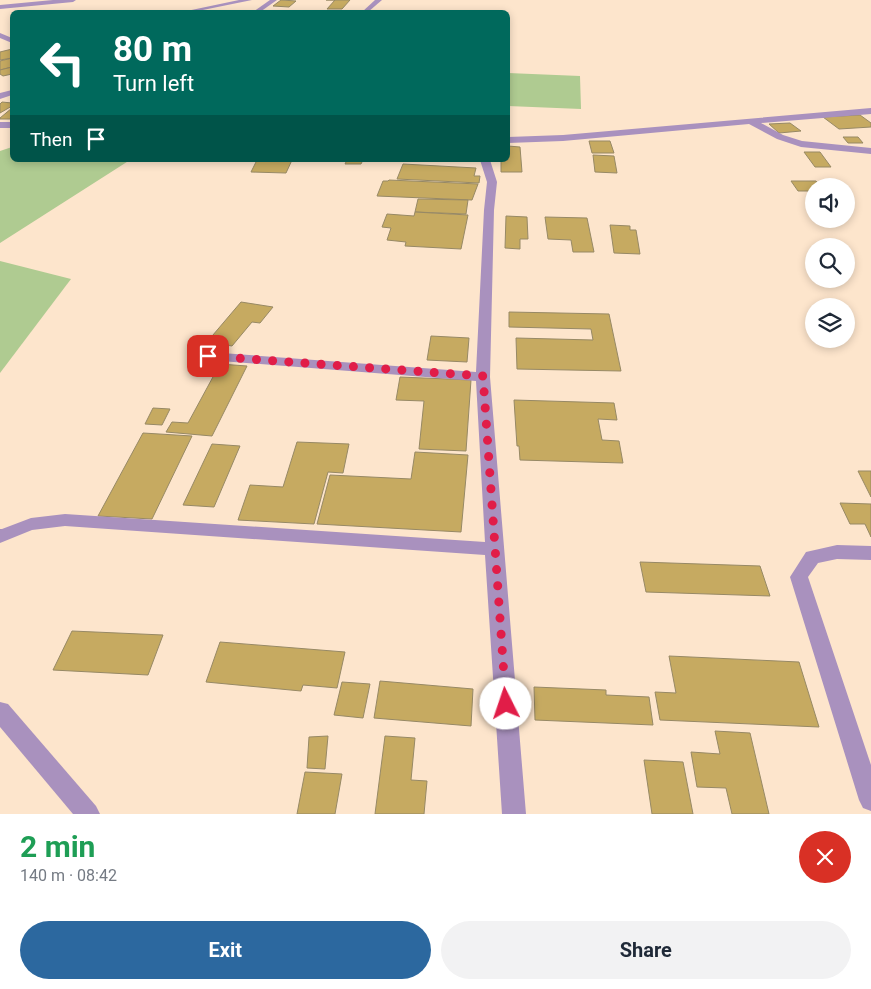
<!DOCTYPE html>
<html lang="en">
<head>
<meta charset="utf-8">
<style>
	:root { --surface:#fff; --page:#f2f2f3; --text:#1f2937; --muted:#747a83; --accent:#2c689f }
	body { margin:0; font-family:Roboto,sans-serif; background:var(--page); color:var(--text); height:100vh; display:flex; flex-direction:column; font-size:19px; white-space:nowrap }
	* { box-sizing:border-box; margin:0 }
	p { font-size:16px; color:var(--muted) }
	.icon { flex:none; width:28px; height:28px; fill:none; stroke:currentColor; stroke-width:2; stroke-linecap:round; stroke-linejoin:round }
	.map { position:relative; height:814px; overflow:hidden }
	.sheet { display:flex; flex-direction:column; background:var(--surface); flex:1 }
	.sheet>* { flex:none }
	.banner { position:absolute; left:10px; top:10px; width:500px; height:152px; border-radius:8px; box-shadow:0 2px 8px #0003; background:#00695c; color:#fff; overflow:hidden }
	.buttons { position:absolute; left:805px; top:178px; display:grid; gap:10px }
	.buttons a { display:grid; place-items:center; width:50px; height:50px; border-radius:50%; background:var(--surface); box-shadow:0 2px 8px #0003; font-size:25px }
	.pin { position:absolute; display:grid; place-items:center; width:42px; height:42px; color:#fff; margin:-21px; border-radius:10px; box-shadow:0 2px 8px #0006 }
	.me { position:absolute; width:55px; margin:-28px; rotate:356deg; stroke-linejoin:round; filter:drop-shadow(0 0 4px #0008) }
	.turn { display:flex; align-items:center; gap:18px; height:105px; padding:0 20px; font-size:22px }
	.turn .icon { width:65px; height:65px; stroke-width:2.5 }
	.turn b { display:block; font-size:35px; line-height:42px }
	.then { display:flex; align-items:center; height:48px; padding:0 20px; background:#0003; gap:10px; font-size:19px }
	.round { display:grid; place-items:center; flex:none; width:52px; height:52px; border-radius:26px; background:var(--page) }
	.summary { display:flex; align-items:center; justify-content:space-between; height:85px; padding:0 20px }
	h1 { font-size:30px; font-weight:700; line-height:38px; color:#1e9e55 }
	.primary-button { display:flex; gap:10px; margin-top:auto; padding:10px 20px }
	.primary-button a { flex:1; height:58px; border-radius:30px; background:var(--accent); color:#fff; font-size:20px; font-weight:700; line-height:58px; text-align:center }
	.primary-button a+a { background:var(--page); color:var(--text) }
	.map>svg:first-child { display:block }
	.green { fill:#afcb91 }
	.building { fill:#c6aa61; stroke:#978965 }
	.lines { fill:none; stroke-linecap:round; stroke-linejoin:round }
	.minor { fill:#a991be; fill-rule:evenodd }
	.route { stroke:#e11d48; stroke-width:9; stroke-dasharray:0 16.2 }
</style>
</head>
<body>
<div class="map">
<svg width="871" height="814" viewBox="0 0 871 814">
	<rect width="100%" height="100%" fill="#fde5cc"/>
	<g class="green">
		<path d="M 508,73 L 580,76 L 581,109 L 508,106 Z"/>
		<path d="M 12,147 L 12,160 L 130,160 L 0,243 L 0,151 Z"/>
		<path d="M 0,261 L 71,279 L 0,373 Z"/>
	</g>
	<g class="building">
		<path d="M 281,0 L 282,0 L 296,1 L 289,7 L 273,6 Z"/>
		<path d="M 326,0 L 350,0 L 342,9 L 327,9 L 335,0 Z"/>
		<path d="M 12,49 L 12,58 L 0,60 L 0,52 Z"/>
		<path d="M 12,58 L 12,67 L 0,70 L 0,61 Z"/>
		<path d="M 12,67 L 12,74 L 3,76 L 0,74 L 0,70 Z"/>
		<path d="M 2,102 L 12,103 L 12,106 L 0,113 L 0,104 Z"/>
		<path d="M 12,108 L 12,119 L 0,119 L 0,118 Z"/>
		<path d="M 860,115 L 871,123 L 871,127 L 839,129 L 823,117 Z"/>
		<path d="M 790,123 L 801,131 L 779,133 L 769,124 Z"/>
		<path d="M 843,137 L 858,137 L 863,143 L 848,143 Z"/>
		<path d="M 589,141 L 610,141 L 614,153 L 592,153 Z"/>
		<path d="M 508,146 L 520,147 L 522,172 L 501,172 L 501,160 L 508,160 Z"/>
		<path d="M 804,152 L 820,152 L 831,167 L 815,167 Z"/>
		<path d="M 593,155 L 614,156 L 617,173 L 595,172 Z"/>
		<path d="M 257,160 L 292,160 L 286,173 L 251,172 Z"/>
		<path d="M 347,160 L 363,160 L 361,164 L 345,164 Z"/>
		<path d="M 403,164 L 476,168 L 474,176 L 480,176 L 479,183 L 397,179 Z"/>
		<path d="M 389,180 L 478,184 L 472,200 L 377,196 L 383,181 L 388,181 Z"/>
		<path d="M 791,181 L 816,181 L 820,186 L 814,186 L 814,191 L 798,191 Z"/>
		<path d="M 418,199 L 468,200 L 466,214 L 415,212 Z"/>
		<path d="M 415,212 L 468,215 L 461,249 L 405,246 L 406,242 L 387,240 L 391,228 L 382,227 L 387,214 L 414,216 Z"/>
		<path d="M 506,216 L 527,217 L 528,239 L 520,239 L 520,249 L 505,248 Z"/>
		<path d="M 545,217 L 587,218 L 594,252 L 573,252 L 571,240 L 548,239 Z"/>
		<path d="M 610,225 L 630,226 L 630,230 L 636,230 L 640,254 L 614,253 Z"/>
		<path d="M 241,302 L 273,307 L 260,323 L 252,322 L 232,346 L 207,342 Z"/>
		<path d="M 509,312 L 609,314 L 621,371 L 517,369 L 516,338 L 593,340 L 591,329 L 509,327 Z"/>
		<path d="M 431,336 L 469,338 L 467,362 L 427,360 Z"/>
		<path d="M 220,364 L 247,366 L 212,436 L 166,432 L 172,422 L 188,423 Z"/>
		<path d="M 400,377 L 471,380 L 466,451 L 419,449 L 424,401 L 396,400 Z"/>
		<path d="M 514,400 L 614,403 L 617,420 L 598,419 L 602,440 L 619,441 L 623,463 L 520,460 L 519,446 L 517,446 Z"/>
		<path d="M 153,408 L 170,409 L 162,425 L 145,424 Z"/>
		<path d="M 143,433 L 192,436 L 152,519 L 98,516 Z"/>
		<path d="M 297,442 L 349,444 L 343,473 L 328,472 L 314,524 L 238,520 L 250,485 L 283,487 Z"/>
		<path d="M 212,444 L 240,446 L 214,507 L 183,505 Z"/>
		<path d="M 415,452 L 468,455 L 461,532 L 317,524 L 330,475 L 411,479 Z"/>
		<path d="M 858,471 L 871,471 L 871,497 Z"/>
		<path d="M 840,503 L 871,504 L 871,537 L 865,524 L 850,524 Z"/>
		<path d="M 640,562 L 760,566 L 770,596 L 646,592 Z"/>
		<path d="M 72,631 L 163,635 L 148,675 L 53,670 Z"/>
		<path d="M 220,642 L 345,652 L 337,688 L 303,685 L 301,691 L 206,682 Z"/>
		<path d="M 669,656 L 799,662 L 819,727 L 660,720 L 655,692 L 676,693 Z"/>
		<path d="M 380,681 L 473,689 L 471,726 L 374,718 Z"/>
		<path d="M 342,682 L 370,684 L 363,718 L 334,715 Z"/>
		<path d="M 534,687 L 606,690 L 606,695 L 649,697 L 653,725 L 535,720 Z"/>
		<path d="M 715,731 L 750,733 L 769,814 L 732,814 L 726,788 L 697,787 L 691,752 L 720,754 Z"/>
		<path d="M 328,736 L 325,769 L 307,768 L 309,737 Z"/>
		<path d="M 385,736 L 415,738 L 411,780 L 427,781 L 424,814 L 375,814 Z"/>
		<path d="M 644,760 L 683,762 L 693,814 L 652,814 Z"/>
		<path d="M 305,772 L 342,774 L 335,814 L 297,814 Z"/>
	</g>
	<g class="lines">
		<g class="minor">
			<path d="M 53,0 L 76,0 L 73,2 L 0,9 L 0,5 Z"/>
			<path d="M 239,0 L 252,0 L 193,12 L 182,12 Z"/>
			<path d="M 270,0 L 277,0 L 260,12 L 253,12 Z"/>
			<path d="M 375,0 L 382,0 L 368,12 L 362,12 Z"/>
			<path d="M 0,33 L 12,38 L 12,43 L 0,38 Z"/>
			<path d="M 12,90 L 12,95 L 0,99 L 0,93 Z"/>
			<path d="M 871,108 L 871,114 L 761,123 L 783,135 L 802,141 L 871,148 L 871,154 L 801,147 L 777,139 L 749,124 L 563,141 L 508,143 L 508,137 L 563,135 Z"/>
			<rect x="0" y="122" width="12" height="6"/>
			<path d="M 480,160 L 490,160 L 497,182 L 494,210 L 490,377 L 526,814 L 502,814 L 485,555 L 65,526 L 32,530 L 0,543 L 0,529 L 2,529 L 31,518 L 65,514 L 485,542 L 476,381 L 208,360 L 201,356 L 208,352 L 476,372 L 484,210 L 487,182 Z"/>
			<path d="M 837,545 L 871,546 L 871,560 L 837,559 L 818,563 L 808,577 L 871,765 L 871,811 L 863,808 L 859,800 L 790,577 L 806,552 Z"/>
			<path d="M 0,702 L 8,704 L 96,806 L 100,814 L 73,814 L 0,727 Z"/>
		</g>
	</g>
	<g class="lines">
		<path class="route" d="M 208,356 L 483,376 L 506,704"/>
	</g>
</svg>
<div class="buttons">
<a><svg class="icon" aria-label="sound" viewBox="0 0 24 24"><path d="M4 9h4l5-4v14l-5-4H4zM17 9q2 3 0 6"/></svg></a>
<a><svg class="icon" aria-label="search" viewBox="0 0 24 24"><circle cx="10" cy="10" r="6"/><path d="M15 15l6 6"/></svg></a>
<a><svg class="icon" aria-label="layers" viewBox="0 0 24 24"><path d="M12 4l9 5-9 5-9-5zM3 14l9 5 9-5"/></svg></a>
</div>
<div class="pin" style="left:208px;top:356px;background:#d93025"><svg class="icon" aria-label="arrive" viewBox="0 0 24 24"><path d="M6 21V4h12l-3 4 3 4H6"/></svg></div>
<svg class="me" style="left:506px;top:704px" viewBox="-20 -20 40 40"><circle r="19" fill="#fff"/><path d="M0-13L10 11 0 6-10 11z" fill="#e11d48"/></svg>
<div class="banner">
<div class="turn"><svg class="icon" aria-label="left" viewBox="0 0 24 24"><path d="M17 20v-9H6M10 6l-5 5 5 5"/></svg><div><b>80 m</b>Turn left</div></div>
<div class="then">Then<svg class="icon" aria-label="arrive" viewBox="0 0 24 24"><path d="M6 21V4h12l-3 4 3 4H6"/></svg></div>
</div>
</div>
<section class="sheet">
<div class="summary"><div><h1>2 min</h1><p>140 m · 08:42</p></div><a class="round" style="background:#d93025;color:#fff"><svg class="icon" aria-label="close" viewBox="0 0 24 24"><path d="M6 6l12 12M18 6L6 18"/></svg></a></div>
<div class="primary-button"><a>Exit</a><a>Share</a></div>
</section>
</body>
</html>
